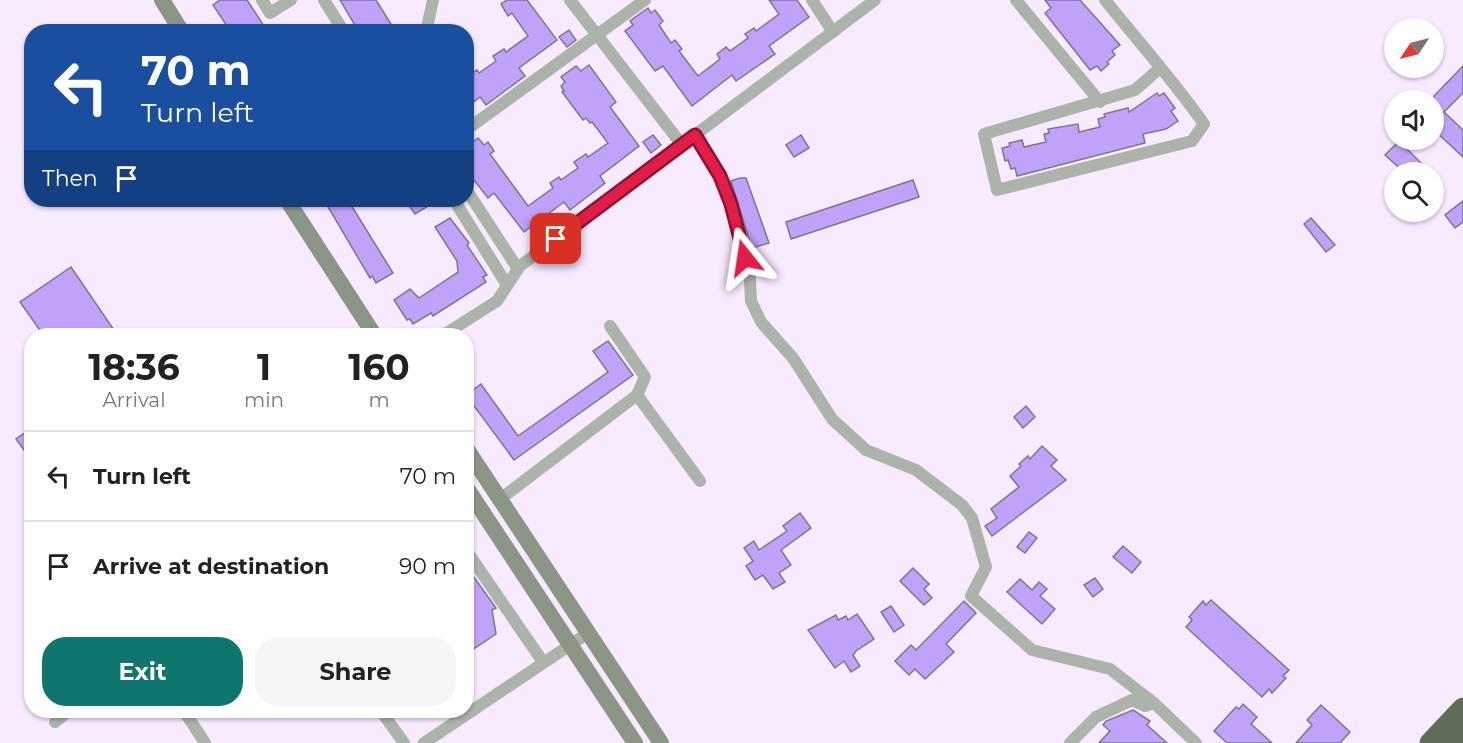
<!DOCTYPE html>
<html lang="en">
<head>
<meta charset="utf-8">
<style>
	:root { --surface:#fff; --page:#f6f6f6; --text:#222; --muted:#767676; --line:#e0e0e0; --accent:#0f766e }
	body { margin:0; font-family:Montserrat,sans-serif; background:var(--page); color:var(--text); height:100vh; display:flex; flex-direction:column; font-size:22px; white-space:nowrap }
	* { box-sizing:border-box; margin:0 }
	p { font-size:20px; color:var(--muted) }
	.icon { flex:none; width:33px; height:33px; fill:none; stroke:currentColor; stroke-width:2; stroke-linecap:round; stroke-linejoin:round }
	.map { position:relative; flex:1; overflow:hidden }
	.details { position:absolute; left:24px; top:328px; width:450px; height:390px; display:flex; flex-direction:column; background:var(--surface); border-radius:24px; box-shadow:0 2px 4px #0004 }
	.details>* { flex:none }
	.banner { position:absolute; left:24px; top:24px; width:450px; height:183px; border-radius:24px; box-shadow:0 2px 4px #0004; background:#1a4fa0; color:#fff; overflow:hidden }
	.needle { width:39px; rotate:235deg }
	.fabs { position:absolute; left:1384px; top:18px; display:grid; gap:12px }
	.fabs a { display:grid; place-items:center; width:60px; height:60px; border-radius:50%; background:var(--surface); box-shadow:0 2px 4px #0004; font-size:30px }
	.pin { position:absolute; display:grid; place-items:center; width:51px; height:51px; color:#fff; margin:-26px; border-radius:12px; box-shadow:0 3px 9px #0006 }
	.me { position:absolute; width:66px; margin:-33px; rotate:345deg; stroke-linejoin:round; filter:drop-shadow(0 0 4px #0008) }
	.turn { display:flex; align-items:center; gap:21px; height:126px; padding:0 18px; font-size:27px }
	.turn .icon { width:78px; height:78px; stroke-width:2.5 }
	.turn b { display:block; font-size:42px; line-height:51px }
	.then { display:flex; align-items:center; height:57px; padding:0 18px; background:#0003; gap:12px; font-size:22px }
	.eta { display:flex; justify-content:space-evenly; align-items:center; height:102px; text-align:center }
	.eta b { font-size:36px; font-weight:700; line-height:42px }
	.cta { display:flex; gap:12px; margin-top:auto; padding:12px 18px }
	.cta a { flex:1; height:69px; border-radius:24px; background:var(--accent); color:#fff; font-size:24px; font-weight:700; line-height:69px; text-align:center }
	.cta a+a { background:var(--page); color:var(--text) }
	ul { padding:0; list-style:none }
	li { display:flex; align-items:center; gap:18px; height:90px; padding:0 18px; border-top:2px solid var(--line) }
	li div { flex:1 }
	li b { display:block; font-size:22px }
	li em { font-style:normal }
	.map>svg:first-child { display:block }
	.building { fill:#c0a2f8; stroke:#7e768f; stroke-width:1.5 }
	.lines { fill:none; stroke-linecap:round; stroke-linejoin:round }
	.street { stroke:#acb3a9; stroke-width:12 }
	.secondary { stroke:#8c9686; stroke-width:16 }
	.highway { stroke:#606e58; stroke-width:21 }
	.route-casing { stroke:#92132f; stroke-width:15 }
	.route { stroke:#e11d48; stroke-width:10 }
</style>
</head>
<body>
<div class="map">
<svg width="1463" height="743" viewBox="0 0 1463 743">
	<rect width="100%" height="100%" fill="#f8eaff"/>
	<g class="building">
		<path d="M 220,0 L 247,0 L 268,32 L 231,32 L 213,5 Z"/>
		<path d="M 340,0 L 376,0 L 396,32 L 359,32 Z"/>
		<path d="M 507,0 L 527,0 L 557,40 L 519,68 L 525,76 L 486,105 L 480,97 L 466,108 L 466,77 L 477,70 L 479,73 L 496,61 L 493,56 L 504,49 L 506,52 L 528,36 L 512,13 L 508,16 L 501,4 Z"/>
		<path d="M 769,0 L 797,0 L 809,17 L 769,46 L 775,54 L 736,81 L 732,75 L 692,106 L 663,66 L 655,71 L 625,31 L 633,25 L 630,21 L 648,8 L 651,13 L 655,10 L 663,21 L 659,25 L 671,43 L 675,40 L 682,49 L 679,51 L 698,76 L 720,59 L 717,54 L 726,47 L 730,51 L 748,38 L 745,34 L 754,28 L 756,31 L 779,14 Z"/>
		<path d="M 1045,0 L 1080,0 L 1120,45 L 1112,51 L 1115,55 L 1107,62 L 1109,64 L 1101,71 L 1097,66 L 1090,70 L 1045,13 L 1051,8 Z"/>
		<path d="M 569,30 L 576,40 L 567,47 L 559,37 Z"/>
		<path d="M 589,65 L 616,102 L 610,107 L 639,146 L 600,176 L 605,183 L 570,210 L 564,202 L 524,232 L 494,193 L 488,198 L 466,170 L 466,147 L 478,138 L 484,145 L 488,142 L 494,151 L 490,154 L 528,206 L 553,188 L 550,183 L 559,177 L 561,180 L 578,168 L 574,162 L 586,154 L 588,157 L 608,143 L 592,122 L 590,123 L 586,118 L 583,120 L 562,92 L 564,91 L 561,86 L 565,82 L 561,77 L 576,66 L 581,71 Z"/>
		<path d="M 1463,66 L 1463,93 L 1444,112 L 1463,130 L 1463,157 L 1434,130 L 1434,96 Z"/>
		<path d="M 1157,93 L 1159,96 L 1164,93 L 1175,108 L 1171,111 L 1178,121 L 1166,129 L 1143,134 L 1145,143 L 1017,176 L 1015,168 L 1011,169 L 1008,160 L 1005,161 L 1002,148 L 1010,146 L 1009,143 L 1022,140 L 1024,147 L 1046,142 L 1044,134 L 1049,133 L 1048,129 L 1078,124 L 1079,132 L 1100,127 L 1098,119 L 1105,117 L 1104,114 L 1128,108 L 1129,112 Z"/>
		<path d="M 653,135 L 661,145 L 651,153 L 643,142 Z"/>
		<path d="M 801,135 L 809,148 L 794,157 L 786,145 Z"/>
		<path d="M 1399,141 L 1419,161 L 1431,172 L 1404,172 L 1385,155 Z"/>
		<path d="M 740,178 L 746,178 L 769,243 L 752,248 L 731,181 Z"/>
		<path d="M 913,180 L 919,197 L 791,239 L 786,222 Z"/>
		<path d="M 324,200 L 348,200 L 393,273 L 376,283 L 372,276 L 370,278 Z"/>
		<path d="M 405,200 L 438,200 L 415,214 Z"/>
		<path d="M 1463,201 L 1463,222 L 1455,228 L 1445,215 Z"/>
		<path d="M 450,218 L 469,243 L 467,245 L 487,275 L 483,277 L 486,282 L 433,316 L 431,313 L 413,324 L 410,319 L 407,320 L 394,300 L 410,289 L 419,298 L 458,272 L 457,261 L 435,227 Z"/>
		<path d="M 1311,218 L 1335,245 L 1326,252 L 1304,224 Z"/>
		<path d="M 71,267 L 118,336 L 44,336 L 20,302 Z"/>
		<path d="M 608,341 L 633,375 L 514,460 L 466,395 L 481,384 L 518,436 L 608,372 L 593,351 Z"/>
		<path d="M 1026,406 L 1035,417 L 1023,428 L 1014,417 Z"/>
		<path d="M 32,428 L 32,461 L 16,439 Z"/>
		<path d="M 1042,446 L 1057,460 L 1051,466 L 1066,480 L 992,536 L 985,526 L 997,518 L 991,509 L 1019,487 L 1010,476 L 1021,466 L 1019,464 L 1028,456 L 1030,459 Z"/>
		<path d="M 800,513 L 811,528 L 781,550 L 791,565 L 779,573 L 785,582 L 773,589 L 763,575 L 755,580 L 746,566 L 753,561 L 744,548 L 754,541 L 759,550 L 787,531 L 783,526 Z"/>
		<path d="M 1029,532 L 1037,538 L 1025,553 L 1017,547 Z"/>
		<path d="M 1123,546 L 1141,562 L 1132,573 L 1113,557 Z"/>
		<path d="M 466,566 L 496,608 L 492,610 L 496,634 L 466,654 Z"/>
		<path d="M 913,568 L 929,584 L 924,589 L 932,598 L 924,605 L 900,581 Z"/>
		<path d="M 1095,578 L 1103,589 L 1093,597 L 1084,585 Z"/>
		<path d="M 1020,579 L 1032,590 L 1039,582 L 1047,589 L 1040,596 L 1055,609 L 1042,624 L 1007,592 Z"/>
		<path d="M 1211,600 L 1289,670 L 1283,676 L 1286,678 L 1272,693 L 1269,689 L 1262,697 L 1186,627 L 1192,620 L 1189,617 L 1203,601 L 1206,605 Z"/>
		<path d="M 964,601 L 976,613 L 946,644 L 954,652 L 925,679 L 915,669 L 909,675 L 895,661 L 911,645 L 916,650 Z"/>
		<path d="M 891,606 L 904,625 L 894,632 L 881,612 Z"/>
		<path d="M 857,614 L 874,639 L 856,651 L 853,655 L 860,666 L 851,672 L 844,661 L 835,668 L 808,630 L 836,615 L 838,620 L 846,616 L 848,620 Z"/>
		<path d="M 1243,704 L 1257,717 L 1251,724 L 1272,743 L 1227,743 L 1214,731 L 1236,707 L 1239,709 Z"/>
		<path d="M 1321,705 L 1350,732 L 1340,743 L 1296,743 L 1312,725 L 1307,720 Z"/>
		<path d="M 1133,710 L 1150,721 L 1147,725 L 1167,743 L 1099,743 L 1110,731 L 1103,725 L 1106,721 Z"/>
	</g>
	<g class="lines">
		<g class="street">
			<path d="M 262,0 L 270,13 L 291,0"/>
			<path d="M 324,0 L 344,32"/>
			<path d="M 570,0 L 682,145"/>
			<path d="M 812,0 L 833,32"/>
			<path d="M 1016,0 L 1100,102"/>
			<path d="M 1105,0 C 1138,41 1174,81 1204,124 L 1192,141 L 997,190 L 984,134 L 1135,90 L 1160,68"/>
			<path d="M 426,32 L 433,0"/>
			<path d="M 466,130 L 645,0"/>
			<path d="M 695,135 L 720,176 L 731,204 L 750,278 L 751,301 L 761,322 L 793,358 L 832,419 L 866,450 L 916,470 L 962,505 L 972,518 L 986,567 L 971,596 L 1032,650 L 1110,669 L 1154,703 L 1196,743"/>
			<path d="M 466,189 L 518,269"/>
			<path d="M 454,200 L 507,285"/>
			<path d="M 610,326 L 645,377 L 637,395"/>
			<path d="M 442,336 L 497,301 L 520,266 L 875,0"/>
			<path d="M 499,500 L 637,395 L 700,481"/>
			<path d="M 466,550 L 543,662"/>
			<path d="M 184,711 L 205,743"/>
			<path d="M 381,711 L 404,743"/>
			<path d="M 55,722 L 69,711"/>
			<path d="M 424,743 L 588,633"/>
			<path d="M 1070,743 L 1096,717 L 1132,700 L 1145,706 L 1154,703"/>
		</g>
		<g class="secondary">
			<path d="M 162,0 L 182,32"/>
			<path d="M 287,200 L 375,336"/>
			<path d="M 466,448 L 661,743"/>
			<path d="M 466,487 L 635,743"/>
		</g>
		<g class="highway">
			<path d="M 1430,743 L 1463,708"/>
			<path d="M 1452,743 L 1463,732"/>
		</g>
	</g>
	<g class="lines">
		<g class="route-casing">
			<path id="route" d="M 556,239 L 695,135 L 720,176 L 731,204 L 745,258"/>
		</g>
		<use href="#route" class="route"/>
	</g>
</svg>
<div class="fabs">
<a><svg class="needle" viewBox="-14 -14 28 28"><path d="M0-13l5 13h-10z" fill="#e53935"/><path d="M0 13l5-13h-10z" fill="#767676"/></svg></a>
<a><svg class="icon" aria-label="sound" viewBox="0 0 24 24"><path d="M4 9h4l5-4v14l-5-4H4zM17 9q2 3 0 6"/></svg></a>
<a><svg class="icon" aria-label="search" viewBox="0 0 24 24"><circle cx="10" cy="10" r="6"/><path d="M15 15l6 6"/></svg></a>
</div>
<div class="pin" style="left:556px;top:239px;background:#d93025"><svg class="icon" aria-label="arrive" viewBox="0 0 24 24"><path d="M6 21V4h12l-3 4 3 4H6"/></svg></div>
<svg class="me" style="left:745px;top:258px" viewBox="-20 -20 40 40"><path d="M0-17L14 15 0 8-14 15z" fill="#e11d48" stroke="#fff" stroke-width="4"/></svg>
<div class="banner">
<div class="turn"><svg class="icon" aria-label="left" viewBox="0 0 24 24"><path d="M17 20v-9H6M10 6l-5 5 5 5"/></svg><div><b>70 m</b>Turn left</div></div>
<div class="then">Then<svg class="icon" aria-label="arrive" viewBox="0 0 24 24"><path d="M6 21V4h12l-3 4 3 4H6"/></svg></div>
</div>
<section class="details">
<div class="eta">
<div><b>18:36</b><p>Arrival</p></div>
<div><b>1</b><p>min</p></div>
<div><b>160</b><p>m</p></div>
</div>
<ul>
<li><svg class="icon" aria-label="left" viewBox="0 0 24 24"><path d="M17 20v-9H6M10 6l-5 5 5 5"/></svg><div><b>Turn left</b></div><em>70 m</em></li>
<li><svg class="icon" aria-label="arrive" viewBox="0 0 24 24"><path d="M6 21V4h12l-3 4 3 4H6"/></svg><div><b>Arrive at destination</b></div><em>90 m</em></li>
</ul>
<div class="cta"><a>Exit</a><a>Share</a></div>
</section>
</div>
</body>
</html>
